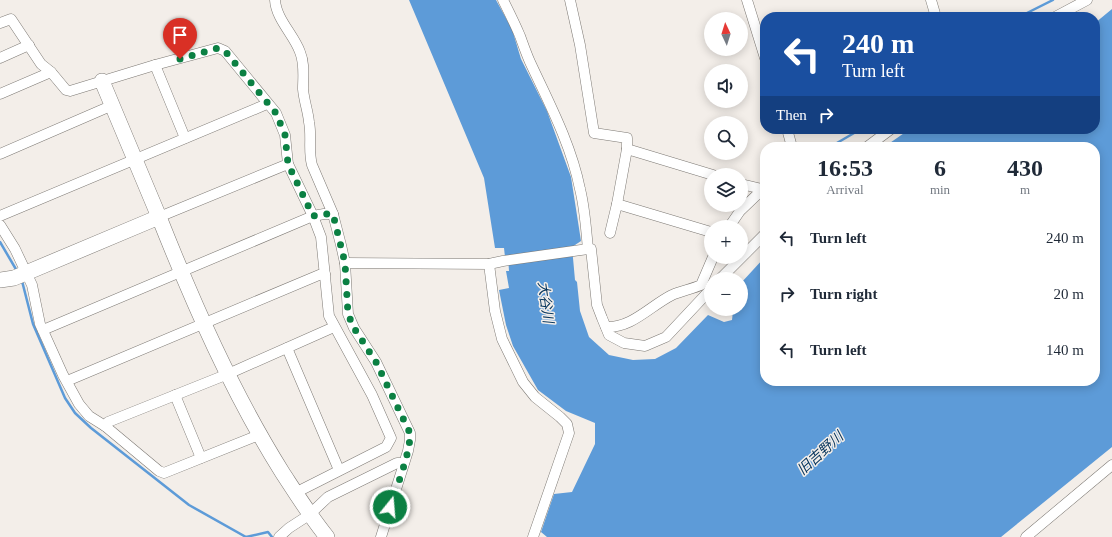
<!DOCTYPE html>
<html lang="en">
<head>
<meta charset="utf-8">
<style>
	:root { --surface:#fff; --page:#f6f6f7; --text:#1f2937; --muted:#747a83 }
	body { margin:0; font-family:"Times New Roman","Noto Sans JP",serif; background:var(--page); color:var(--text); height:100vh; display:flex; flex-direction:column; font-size:15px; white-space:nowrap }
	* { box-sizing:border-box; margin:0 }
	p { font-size:13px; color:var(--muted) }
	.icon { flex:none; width:22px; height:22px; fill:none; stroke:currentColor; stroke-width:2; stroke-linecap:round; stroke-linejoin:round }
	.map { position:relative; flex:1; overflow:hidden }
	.details { position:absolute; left:760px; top:142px; width:340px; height:244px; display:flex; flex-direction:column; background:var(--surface); border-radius:16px; box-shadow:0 2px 10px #0003 }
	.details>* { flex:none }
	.hud { position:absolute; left:760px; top:12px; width:340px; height:122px; border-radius:16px; box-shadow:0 2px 10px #0003; background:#1a4fa0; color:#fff; overflow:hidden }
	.needle { width:26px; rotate:356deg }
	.tools { position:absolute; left:704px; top:12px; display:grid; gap:8px }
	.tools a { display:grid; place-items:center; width:44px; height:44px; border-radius:50%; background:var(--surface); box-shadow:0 2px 10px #0003; font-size:20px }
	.pin { position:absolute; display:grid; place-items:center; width:34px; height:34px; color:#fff; margin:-41px -17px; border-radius:50% 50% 50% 0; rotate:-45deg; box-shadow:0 0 4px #0007 }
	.pin .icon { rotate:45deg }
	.me { position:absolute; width:44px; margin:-22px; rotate:17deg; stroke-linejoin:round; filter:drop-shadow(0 0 3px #0008) }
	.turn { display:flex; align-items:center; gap:14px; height:84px; padding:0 16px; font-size:18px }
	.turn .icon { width:52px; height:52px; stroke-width:2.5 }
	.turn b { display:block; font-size:28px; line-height:34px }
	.then { display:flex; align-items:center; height:38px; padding:0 16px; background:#0003; gap:8px; font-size:15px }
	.eta { display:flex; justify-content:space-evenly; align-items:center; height:68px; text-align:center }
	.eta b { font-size:24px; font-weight:700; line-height:28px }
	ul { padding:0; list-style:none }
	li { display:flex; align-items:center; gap:12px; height:56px; padding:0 16px }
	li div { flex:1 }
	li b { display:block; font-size:15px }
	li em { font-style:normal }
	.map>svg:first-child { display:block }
	.water { fill:#5d9bd8 }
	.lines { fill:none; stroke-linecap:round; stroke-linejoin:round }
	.stream { stroke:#5d9bd8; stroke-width:2.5 }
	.street-casing { stroke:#7d7974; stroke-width:11 }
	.secondary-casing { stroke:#7d7974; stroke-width:16 }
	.street { stroke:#fff; stroke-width:10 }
	.secondary { stroke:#fff; stroke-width:15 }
	.route { stroke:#0b8043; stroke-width:7; stroke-dasharray:0 12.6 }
	.labels { text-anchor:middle; stroke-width:3; stroke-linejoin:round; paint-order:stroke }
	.water-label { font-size:14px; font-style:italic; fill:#05345c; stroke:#f3eee9 }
</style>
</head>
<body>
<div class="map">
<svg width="1112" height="537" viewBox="0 0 1112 537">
	<rect width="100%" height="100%" fill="#f3eee9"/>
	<path class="water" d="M 409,0 L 496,0 L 512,29 L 521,59 L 547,111 L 571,177 L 581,241 L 572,247 L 575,280 L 577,282 L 580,311 L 589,337 L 609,355 L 633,360 L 655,359 L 676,348 L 708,315 L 724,322 L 732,320 L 733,311 L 730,309 L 741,309 L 741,283 L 765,257 L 765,381 L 1095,381 L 1095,147 L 884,147 L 910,129 L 1095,129 L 1095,23 L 1112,9 L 1112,447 L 1001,537 L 547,537 L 541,532 L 554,494 L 572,492 L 595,444 L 595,423 L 566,411 L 538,390 L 513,346 L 506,325 L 499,290 L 509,288 L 506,271 L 509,271 L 508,257 L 505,257 L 504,248 L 495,248 L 484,178 Z"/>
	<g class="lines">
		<g class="stream">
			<path d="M 1019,17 L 1053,0"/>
			<path d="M 830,147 L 861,129"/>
			<path d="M 0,242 L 17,271"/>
			<path d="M 22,281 L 33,324 L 65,398 L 75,413 L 91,428 L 189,505 L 246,537"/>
			<path d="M 246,537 L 268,532 L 272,537"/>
		</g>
		<g class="street-casing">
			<g id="street">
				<path d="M 275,0 C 276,19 294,35 300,52 C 305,64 303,77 303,89 C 304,101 308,111 309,122 C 312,137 308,151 312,165 L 333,214 L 341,245 L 345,263 L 348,314 L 354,328 L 376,362 L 410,433 L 410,440 L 408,451 L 381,537"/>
				<path d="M 503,0 C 509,12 515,24 520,36 C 523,44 526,53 530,62 C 549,103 571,144 580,189 C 585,209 586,229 588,249 L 591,249 L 597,305 L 602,318 L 609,335 L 624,343 L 645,346 L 666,337 L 711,289"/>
				<path d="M 570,0 L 580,45 L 594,133 L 627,138 L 627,149"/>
				<path d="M 747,0 L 765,58"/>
				<path d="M 931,0 L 936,17"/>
				<path d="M 1055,17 L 1087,0"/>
				<path d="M 0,23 L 11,19 L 41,64 L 51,72"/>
				<path d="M 0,58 L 29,45"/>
				<path d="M 155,65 L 185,138"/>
				<path d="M 0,94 L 51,72 L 66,90 L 70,91 L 155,65 L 218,48 L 225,51 L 276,113 L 285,135 L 288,164 L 313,216 L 321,237 L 329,316 L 372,395 L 391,438 L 386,447 L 295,493"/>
				<path d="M 787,129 L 792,147"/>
				<path d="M 867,147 L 891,129"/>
				<path d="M 0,154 L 113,105"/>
				<path d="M 741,184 L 762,189"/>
				<path d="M 617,204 L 627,149 L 713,175"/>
				<path d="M 0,216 L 267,104"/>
				<path d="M 159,217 L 288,164"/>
				<path d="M 0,225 L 15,249 L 32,285 L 40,324 L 63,375 L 79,404 L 89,416 L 105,426 L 159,471 L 164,473 L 259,435"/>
				<path d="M 729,227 L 740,211 L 765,187"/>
				<path d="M 610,233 L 617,204 L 711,232"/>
				<path d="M 345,263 L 489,264 L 503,261 L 588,249"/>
				<path d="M 489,264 L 495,311 L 502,339 L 523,382 L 535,397 L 560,417 L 567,424 L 569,433 L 533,537"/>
				<path d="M 720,279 L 765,234"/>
				<path d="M 606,327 C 632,328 650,306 672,295 C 681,291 692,289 701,285 L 713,257"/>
				<path d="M 43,330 L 313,216 L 324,214 L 333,214"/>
				<path d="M 287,348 L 339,470"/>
				<path d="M 67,381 L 319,275 L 325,274"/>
				<path d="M 175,395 L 201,458"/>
				<path d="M 105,426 L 108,422 L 228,374 L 334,327"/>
				<path d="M 279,537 L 289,528 L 309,515 L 328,497 L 397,463 L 404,463"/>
				<path d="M 1026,537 L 1112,465"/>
			</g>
		</g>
		<g class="secondary-casing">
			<g id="secondary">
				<path d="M 102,81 L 159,217"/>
				<path d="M 0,280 L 14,278 L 159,217 C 194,305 232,392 282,472 C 297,495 310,516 327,537"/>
			</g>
		</g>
		<use href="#street" class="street"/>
		<use href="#secondary" class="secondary"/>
	</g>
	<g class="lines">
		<path class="route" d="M 180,59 L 218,48 L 225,51 L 276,113 L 285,135 L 288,164 L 313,216 L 324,214 L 333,214 L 345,263 L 348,314 L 354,328 L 376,362 L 410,433 C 411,451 396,489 390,507"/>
	</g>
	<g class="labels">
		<g class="water-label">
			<text transform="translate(546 302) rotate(82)" y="5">大谷川</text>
			<text transform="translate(820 453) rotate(-42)" y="5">旧吉野川</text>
		</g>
	</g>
</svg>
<div class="tools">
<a><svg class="needle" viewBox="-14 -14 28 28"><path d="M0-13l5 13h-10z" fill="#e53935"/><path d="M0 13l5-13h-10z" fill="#747a83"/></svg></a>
<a><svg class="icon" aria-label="sound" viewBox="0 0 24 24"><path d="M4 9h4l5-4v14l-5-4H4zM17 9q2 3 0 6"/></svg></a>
<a><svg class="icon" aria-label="search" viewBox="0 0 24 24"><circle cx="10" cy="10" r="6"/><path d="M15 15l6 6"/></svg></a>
<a><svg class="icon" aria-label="layers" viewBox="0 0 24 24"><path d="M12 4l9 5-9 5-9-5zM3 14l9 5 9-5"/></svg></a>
<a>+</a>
<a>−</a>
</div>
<div class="pin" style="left:180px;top:59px;background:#d93025"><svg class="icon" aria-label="arrive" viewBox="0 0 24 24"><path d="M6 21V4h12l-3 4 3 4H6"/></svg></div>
<svg class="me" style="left:390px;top:507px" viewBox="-20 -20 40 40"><circle r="17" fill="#0b8043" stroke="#fff" stroke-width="3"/><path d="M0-11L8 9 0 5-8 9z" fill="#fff"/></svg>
<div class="hud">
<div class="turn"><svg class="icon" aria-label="left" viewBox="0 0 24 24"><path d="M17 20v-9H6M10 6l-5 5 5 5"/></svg><div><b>240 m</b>Turn left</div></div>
<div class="then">Then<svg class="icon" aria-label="right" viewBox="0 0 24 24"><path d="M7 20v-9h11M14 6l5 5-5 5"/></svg></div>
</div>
<section class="details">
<div class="eta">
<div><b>16:53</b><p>Arrival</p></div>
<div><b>6</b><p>min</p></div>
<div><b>430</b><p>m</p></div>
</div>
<ul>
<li><svg class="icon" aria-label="left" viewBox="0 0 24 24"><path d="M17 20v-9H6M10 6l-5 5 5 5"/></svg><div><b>Turn left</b></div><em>240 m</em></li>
<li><svg class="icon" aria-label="right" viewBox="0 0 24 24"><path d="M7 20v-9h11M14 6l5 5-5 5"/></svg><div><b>Turn right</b></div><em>20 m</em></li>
<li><svg class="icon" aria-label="left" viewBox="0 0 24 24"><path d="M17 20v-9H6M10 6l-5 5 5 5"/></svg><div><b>Turn left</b></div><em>140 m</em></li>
</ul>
</section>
</div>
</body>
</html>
